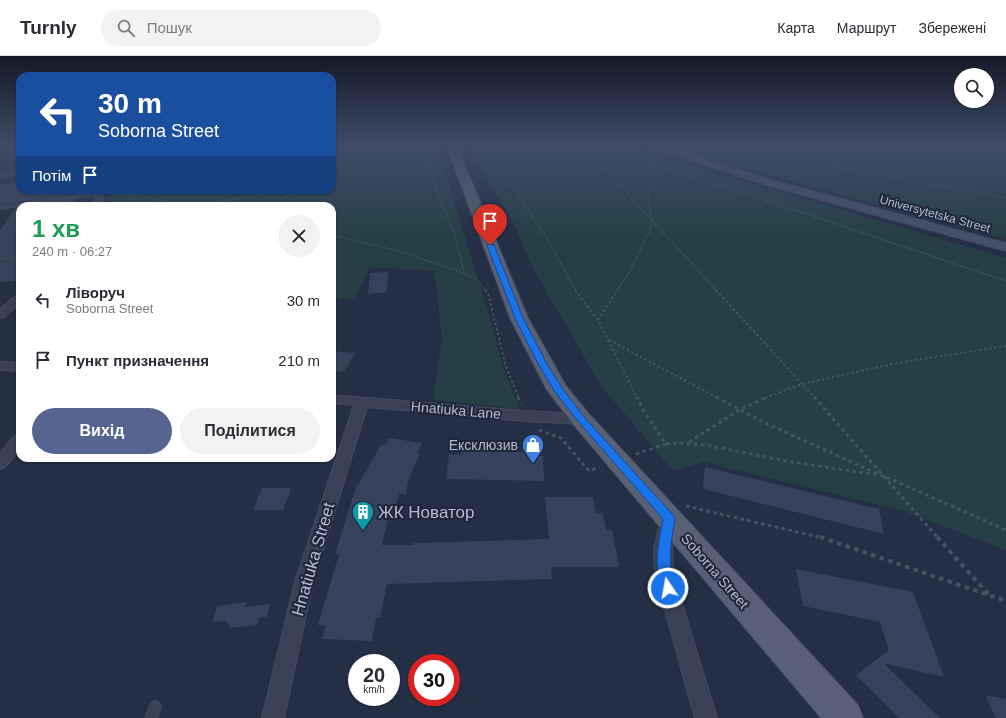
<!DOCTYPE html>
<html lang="uk">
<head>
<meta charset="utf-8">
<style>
	:root { --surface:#fff; --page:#f2f2f3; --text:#2b2b33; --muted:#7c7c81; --line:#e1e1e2; --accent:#56648f }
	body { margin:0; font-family:Helvetica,sans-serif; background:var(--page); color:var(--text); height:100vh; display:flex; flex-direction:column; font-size:15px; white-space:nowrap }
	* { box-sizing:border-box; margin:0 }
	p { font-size:13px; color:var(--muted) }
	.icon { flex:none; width:22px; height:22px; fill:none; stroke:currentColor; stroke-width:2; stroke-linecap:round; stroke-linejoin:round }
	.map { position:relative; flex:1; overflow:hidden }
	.drawer { position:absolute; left:16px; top:146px; width:320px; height:260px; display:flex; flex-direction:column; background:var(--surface); border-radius:12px; box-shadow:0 1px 3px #0004 }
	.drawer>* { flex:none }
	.guide { position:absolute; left:16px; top:16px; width:320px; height:122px; border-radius:12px; box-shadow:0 1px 3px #0004; background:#1a4fa0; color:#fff; overflow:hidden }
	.fabs { position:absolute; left:954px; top:12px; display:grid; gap:8px }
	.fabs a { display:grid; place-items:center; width:40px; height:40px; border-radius:50%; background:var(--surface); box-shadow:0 1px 3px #0004; font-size:20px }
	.speed { position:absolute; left:348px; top:598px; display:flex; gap:8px; font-size:20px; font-weight:700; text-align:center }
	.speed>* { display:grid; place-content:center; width:52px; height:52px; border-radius:50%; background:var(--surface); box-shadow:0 1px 3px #0004; line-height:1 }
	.speed small { font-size:10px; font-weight:400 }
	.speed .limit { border:6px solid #d22; background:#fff; color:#111 }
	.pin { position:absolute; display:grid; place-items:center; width:34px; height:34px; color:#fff; margin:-41px -17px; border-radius:50% 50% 50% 0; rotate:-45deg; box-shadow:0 0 4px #0007 }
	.pin .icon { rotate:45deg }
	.me { position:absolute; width:44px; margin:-22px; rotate:348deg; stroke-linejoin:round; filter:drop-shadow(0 0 3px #0008) }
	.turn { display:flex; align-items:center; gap:14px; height:84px; padding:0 16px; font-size:18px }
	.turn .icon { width:52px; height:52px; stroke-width:2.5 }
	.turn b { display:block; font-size:28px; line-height:34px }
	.then { display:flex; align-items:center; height:38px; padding:0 16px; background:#0003; gap:8px; font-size:15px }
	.round { display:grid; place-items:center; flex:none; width:42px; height:42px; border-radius:21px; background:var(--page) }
	.overview { display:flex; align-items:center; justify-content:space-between; height:68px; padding:0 16px }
	h1 { font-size:24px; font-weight:700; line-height:30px; color:#1e9e55 }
	.action { display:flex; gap:8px; margin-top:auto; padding:8px 16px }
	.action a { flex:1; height:46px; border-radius:24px; background:var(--accent); color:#fff; font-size:16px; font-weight:700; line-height:46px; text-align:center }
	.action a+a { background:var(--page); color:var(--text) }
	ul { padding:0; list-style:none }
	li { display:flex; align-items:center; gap:12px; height:60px; padding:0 16px }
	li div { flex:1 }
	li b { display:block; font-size:15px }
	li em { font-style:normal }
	header { display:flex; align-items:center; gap:24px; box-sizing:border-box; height:56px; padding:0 20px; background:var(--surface); border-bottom:1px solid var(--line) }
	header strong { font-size:19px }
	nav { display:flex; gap:22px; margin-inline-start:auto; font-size:14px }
	.search { width:280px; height:36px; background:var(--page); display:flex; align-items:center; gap:10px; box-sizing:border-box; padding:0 14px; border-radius:22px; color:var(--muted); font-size:15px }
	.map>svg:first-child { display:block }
	.green { fill:#263f46 }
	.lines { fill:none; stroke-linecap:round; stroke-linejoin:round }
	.stream { stroke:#152345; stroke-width:2.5 }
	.building { fill:#36425b }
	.lane-casing { stroke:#434a5d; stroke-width:2 }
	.street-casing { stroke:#434a5d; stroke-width:2 }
	.secondary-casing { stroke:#434a5d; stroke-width:2 }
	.primary-casing { stroke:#434a5d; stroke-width:2 }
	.path-far3 { stroke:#40585d; stroke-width:1.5; stroke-dasharray:1.5 1.5; stroke-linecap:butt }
	.path-far2 { stroke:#40585d; stroke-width:2; stroke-dasharray:2.5 2.5; stroke-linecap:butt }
	.path-far1 { stroke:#40585d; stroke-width:3; stroke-dasharray:3.5 3.5; stroke-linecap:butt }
	.path { stroke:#40585d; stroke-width:4; stroke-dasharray:4.5 4.5; stroke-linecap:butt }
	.lane { fill:#394154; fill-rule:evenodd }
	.street { fill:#394154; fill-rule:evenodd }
	.secondary { fill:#464f68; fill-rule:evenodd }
	.primary { fill:#576074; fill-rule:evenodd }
	.route { fill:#1a73e8; stroke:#114b97 }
	.labels { text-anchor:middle; stroke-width:4; stroke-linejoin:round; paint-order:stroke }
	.far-street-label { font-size:12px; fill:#b6bdce; stroke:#1d263a }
	.street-label { font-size:14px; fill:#b6bdce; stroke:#1d263a }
	.poi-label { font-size:14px; fill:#b6bdce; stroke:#1d263a; text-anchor:end }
	.near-poi-label { font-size:17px; fill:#b6bdce; stroke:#1d263a; text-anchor:start }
	.near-street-label { font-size:17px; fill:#b6bdce; stroke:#1d263a }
</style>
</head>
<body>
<header>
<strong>Turnly</strong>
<div class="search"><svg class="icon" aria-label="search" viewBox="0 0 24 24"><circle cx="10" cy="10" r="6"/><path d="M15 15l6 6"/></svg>Пошук</div>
<nav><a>Карта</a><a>Маршрут</a><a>Збережені</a></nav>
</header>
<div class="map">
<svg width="1006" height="662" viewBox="0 0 1006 662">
	<rect width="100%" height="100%" fill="#242e45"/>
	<g class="green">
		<path d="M 332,88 L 436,88 L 481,232 L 504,313 L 520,353 L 433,344 L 442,282 L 434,215 L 370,211 L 355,243 L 332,242 L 332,150 L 109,150 L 112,134 L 332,134 Z"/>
		<path d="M 465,88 L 625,88 L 643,95 L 1006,202 L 1006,494 L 901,454 L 703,406 L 673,415 L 601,330 L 533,212 L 511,162 Z"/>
		<path d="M 668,88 L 1006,88 L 1006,184 L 717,105 Z"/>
	</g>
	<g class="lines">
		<path class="stream" d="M 0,97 L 20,89"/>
	</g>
	<g class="building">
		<path d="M 20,126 L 20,134 L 24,134 L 24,136 L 42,134 L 78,134 L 77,138 L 0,149 L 0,129 Z"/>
		<path d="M 75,143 L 73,150 L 30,150 Z"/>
		<path d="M 16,152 L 20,152 L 20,221 L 16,225 L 0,226 L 0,174 Z"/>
		<path d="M 388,216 L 387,236 L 368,238 L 370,217 Z"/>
		<path d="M 332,295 L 355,297 L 344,316 L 332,315 Z"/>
		<path d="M 389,382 L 422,387 L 417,398 L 420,398 L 408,424 L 406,438 L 399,438 L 393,463 L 388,462 L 382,489 L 413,489 L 413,487 L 549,483 L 545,441 L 593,441 L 596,457 L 603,457 L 606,474 L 612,474 L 619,511 L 551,511 L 552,523 L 387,528 L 380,562 L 376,562 L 372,585 L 322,583 L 326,570 L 318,569 L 339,498 L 335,498 L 355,434 L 381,389 L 385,389 Z"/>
		<path d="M 462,395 L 535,396 L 535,400 L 543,400 L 544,425 L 446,423 L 449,398 L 462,399 Z"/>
		<path d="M 705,411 L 879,453 L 884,478 L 703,433 Z"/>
		<path d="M 262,432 L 291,432 L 283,454 L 253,454 Z"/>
		<path d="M 796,513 L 913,536 L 944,621 L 883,607 L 940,662 L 899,662 L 856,619 L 889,594 L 880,566 L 803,550 Z"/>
		<path d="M 246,546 L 245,551 L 270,548 L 267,561 L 259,562 L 257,569 L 231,572 L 226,565 L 213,566 L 217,550 Z"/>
		<path d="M 985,639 L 1006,643 L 1006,662 L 996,662 Z"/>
	</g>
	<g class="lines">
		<g class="lane-casing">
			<g id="lane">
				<path d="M 99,136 L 101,137 L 100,138 L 0,153 L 0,151 Z"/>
				<path d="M 155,645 L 159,647 L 161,651 L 157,662 L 145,662 L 151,647 Z"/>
			</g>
		</g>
		<g class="street-casing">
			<g id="street">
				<path d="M 20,114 L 20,118 L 0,122 L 0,118 Z"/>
				<path d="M 95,134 L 103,134 L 102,150 L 94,150 Z"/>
				<path d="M 20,239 L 20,247 L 4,261 L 0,262 L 0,253 L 16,240 Z"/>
				<path d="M 0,306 L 20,307 L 20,315 L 0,314 Z"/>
				<path d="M 332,339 L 525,355 L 581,358 L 586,360 L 588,363 L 586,366 L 581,368 L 525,365 L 367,351 L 313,526 L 284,662 L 262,662 L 295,526 L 354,349 L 332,347 Z"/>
				<path d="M 20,378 L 20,393 L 5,411 L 0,413 L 0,397 L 15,379 Z"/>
				<path d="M 669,455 L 675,457 L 677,462 L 672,493 L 673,518 L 717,662 L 695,662 L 655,518 L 654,493 L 661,462 L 663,457 Z"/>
			</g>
		</g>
		<g class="secondary-casing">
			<path id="secondary" d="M 647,88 L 660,88 L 771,124 L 1006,187 L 1006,195 L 763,128 L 648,90 Z"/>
		</g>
		<g class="primary-casing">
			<path id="primary" d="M 446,88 L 456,88 L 528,262 L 566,330 L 589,358 L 858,649 L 863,662 L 821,662 L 573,368 L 547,334 L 510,262 Z"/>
		</g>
		<g class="path-far3">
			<path d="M 419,88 L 453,174 L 464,217 L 477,224 L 486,235"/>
			<path d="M 484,88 L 545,179 L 576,235"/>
			<path d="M 582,88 L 717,235"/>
			<path d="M 586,88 L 747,138 L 1006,225"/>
			<path d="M 711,88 L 1006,142"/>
			<path d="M 744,88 L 756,95"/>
			<path d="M 835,88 L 849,94"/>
			<path d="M 980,89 L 1006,98"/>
			<path d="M 332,114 L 373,88"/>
			<path d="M 881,118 L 849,100 L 849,94 L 981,89"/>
			<path d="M 109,138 L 137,139 L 185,150"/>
			<path d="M 125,150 L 141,134"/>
			<path d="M 191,150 L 290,134"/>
			<path d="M 270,150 L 297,134"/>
			<path d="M 332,179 L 399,195 L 464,217"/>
			<path d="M 0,203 L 20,201"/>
			<path d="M 617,235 L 631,213 L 653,167 C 646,142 647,132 662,111"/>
		</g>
		<g class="path-far2">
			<path d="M 485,234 L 488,237 L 506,311 L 519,342"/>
			<path d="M 575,234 L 598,264 L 637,342"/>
			<path d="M 716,234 L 815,342"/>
			<path d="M 598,264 L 618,234"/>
			<path d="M 609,284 L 718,342"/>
			<path d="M 765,342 L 802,328 L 897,307 L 1006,290"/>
		</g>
		<g class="path-far1">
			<path d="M 518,341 L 521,348"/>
			<path d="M 716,341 L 763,366 L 878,418"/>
			<path d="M 814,341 L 938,482"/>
			<path d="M 539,374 L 561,382 L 589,415 L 599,411"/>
			<path d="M 689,386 L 739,354 L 767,341"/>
			<path d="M 666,388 L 679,387 L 706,389 L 786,405 L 884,420 L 1006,474"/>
			<path d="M 636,398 L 666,388 L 643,354 L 637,341"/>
			<path d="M 686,450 L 823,482"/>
		</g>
		<g class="path">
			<path d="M 820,481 L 1006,545"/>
			<path d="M 937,481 L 990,540"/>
		</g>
		<use href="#lane" class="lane"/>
		<use href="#street" class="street"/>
		<use href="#secondary" class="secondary"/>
		<use href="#primary" class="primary"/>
	</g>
	<linearGradient id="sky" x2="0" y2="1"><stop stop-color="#141926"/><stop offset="0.49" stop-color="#3f4c68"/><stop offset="1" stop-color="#3f4c68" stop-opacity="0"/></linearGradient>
	<rect width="1006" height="181" fill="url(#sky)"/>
	<path class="route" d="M 488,188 L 494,189 L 523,262 L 547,308 L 562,332 L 584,361 L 673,459 L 675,462 C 671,487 667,508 675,532 L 673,536 L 668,538 L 663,536 C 653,513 658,488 663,463 L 578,365 L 555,336 L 538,308 L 515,262 L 487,189 Z"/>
	<defs>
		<g id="shop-pin" transform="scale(1.15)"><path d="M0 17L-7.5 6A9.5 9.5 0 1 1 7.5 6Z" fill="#3f7fe0" stroke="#1d263a"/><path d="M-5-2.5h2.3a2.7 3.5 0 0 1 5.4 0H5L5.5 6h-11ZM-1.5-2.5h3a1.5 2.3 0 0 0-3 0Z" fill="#fff"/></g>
		<g id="building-pin" transform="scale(1.15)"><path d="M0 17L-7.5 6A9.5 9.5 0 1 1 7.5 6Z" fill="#0f9aa8" stroke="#1d263a"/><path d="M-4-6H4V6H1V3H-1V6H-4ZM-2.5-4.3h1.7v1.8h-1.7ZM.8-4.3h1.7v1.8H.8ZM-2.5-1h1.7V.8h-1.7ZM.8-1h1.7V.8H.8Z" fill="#fff"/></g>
	</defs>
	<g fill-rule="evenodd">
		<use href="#shop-pin" x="533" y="389"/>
		<use href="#building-pin" x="363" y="456"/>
	</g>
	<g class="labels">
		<g class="far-street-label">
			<text transform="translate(935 158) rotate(15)" y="4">Universytetska Street</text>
		</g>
		<g class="street-label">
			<text transform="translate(456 354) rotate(5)" y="5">Hnatiuka Lane</text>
			<text transform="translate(715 515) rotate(49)" y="5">Soborna Street</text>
		</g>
		<g class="poi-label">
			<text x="518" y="394">Ексклюзив</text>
		</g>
		<g class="near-poi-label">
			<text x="378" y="462">ЖК Новатор</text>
		</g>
		<g class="near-street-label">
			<text transform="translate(313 503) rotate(-74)" y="6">Hnatiuka Street</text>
		</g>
	</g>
</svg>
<div class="fabs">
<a><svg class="icon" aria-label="search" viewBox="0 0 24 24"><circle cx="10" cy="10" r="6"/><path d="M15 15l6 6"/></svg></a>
</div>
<div class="speed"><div>20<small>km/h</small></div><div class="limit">30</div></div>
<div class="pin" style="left:490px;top:189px;background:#d93025"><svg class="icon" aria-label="arrive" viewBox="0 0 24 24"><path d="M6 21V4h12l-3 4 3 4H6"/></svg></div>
<svg class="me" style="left:668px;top:532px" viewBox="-20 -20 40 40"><circle r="17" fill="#1a73e8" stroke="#fff" stroke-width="3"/><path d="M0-11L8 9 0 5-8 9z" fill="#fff"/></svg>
<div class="guide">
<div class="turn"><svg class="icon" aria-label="left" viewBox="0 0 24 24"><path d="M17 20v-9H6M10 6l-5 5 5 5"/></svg><div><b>30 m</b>Soborna Street</div></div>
<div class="then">Потім<svg class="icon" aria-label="arrive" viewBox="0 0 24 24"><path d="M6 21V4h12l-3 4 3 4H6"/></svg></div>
</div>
<section class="drawer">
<div class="overview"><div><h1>1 хв</h1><p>240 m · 06:27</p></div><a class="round"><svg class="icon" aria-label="close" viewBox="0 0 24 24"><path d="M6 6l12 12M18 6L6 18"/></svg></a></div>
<ul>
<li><svg class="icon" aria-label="left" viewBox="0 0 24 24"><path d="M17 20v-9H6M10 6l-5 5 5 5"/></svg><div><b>Ліворуч</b><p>Soborna Street</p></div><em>30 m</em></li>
<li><svg class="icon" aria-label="arrive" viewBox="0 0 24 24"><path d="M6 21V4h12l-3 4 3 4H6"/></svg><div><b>Пункт призначення</b></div><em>210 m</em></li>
</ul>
<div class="action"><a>Вихід</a><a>Поділитися</a></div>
</section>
</div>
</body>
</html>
